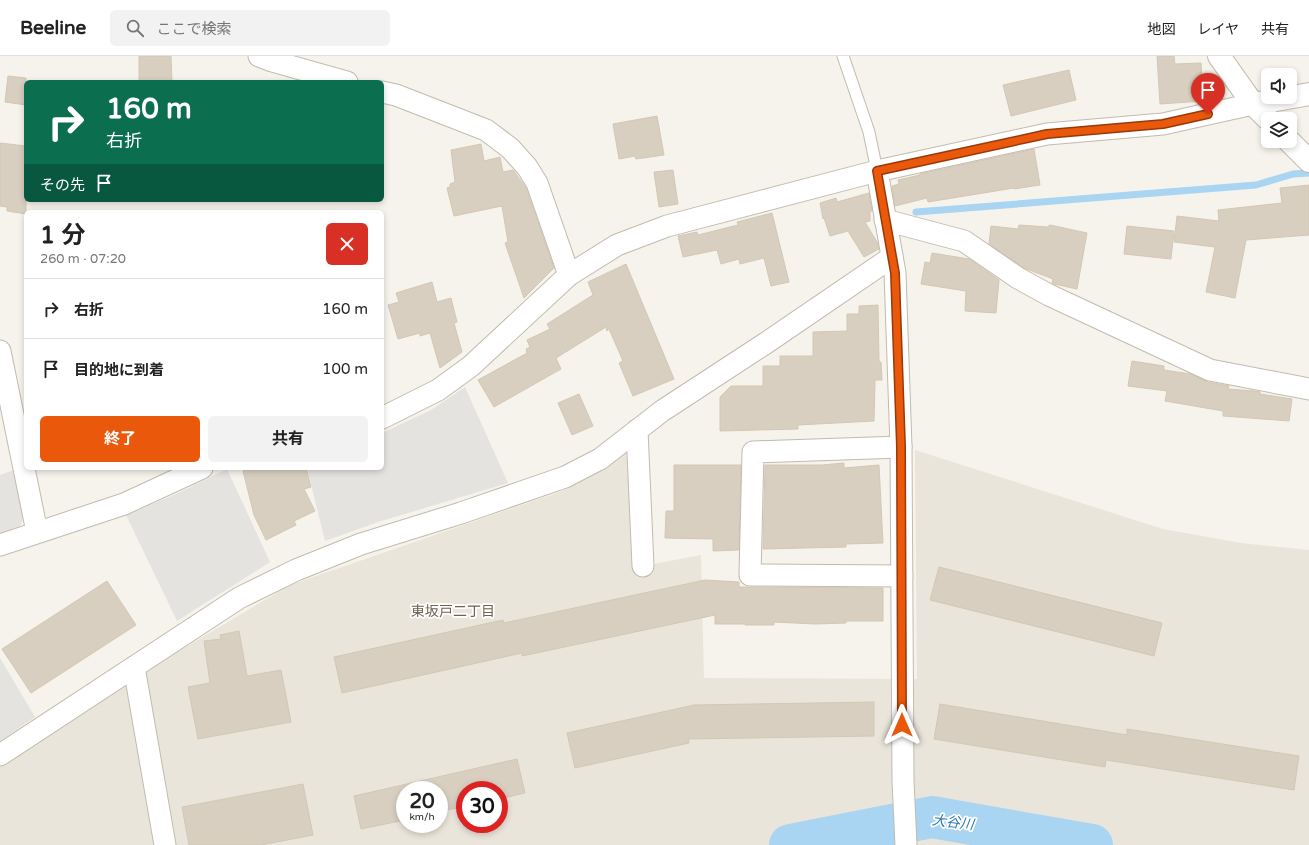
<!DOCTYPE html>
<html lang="ja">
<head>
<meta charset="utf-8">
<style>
	:root { --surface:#fff; --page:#f2f2f2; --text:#222; --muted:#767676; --line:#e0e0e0; --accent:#ea580c }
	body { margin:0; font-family:"Varela Round","Noto Sans JP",sans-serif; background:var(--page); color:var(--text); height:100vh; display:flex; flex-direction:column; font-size:15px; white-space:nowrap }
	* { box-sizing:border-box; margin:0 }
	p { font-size:13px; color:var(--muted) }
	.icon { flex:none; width:22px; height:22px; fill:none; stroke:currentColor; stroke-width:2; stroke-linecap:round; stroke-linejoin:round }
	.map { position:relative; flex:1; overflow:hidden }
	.details { position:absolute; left:24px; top:154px; width:360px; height:260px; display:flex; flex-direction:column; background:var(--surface); border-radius:6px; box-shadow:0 2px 6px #0003 }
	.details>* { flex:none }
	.hud { position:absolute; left:24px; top:24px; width:360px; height:122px; border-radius:6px; box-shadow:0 2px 6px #0003; background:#0b6e4f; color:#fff; overflow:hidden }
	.buttons { position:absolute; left:1261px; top:12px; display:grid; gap:8px }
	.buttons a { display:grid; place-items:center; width:36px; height:36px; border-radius:6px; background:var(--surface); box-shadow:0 2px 6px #0003; font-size:20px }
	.speed { position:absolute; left:396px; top:725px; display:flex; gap:8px; font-size:20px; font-weight:700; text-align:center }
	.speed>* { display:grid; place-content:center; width:52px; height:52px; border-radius:50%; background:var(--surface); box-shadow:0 2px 6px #0003; line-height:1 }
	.speed small { font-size:10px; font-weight:400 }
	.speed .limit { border:6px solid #d22; background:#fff; color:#111 }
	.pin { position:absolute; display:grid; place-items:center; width:34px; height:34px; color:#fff; margin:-41px -17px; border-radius:50% 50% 50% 0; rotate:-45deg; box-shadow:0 0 4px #0007 }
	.pin .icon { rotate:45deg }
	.me { position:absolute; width:44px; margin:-22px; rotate:0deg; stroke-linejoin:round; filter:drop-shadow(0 0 3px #0008) }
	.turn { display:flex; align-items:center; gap:14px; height:84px; padding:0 16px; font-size:18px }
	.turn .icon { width:52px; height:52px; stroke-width:2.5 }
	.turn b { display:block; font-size:28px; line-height:34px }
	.then { display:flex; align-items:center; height:38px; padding:0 16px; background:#0003; gap:8px; font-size:15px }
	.round { display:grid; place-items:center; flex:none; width:42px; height:42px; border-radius:6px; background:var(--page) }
	.summary { display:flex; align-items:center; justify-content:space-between; height:68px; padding:0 16px }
	h1 { font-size:24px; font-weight:700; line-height:30px }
	.primary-button { display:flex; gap:8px; margin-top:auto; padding:8px 16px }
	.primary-button a { flex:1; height:46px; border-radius:6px; background:var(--accent); color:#fff; font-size:16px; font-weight:700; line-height:46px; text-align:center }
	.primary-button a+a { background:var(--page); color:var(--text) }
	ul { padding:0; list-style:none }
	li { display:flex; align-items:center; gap:12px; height:60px; padding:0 16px; border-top:1px solid var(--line) }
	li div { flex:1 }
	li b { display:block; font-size:15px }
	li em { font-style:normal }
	header { display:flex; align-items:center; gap:24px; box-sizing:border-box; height:56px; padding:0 20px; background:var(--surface); border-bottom:1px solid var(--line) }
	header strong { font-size:19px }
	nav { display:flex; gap:22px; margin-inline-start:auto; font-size:14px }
	.search { width:280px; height:36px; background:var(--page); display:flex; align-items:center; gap:10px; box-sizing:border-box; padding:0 14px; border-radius:6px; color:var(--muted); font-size:15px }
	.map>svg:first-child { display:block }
	.residential { fill:#eae5da; fill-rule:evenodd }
	.parking { fill:#e5e3e0 }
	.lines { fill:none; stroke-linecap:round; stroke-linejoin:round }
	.stream { stroke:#a9d4f2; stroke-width:7 }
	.river { stroke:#a9d4f2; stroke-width:42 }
	.building { fill:#d8cfc1; stroke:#d3c7b4 }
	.service-casing { stroke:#c2bbae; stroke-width:13 }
	.minor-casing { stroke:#c2bbae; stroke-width:23 }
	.tertiary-casing { stroke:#c2bbae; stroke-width:24 }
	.service { stroke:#fff; stroke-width:11 }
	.minor { stroke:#fff; stroke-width:21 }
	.tertiary { stroke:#fff; stroke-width:22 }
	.route-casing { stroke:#983908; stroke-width:10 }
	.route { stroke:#ea580c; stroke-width:7 }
	.labels { text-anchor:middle; stroke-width:3.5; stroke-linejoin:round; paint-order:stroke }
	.neighbourhood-label { font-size:14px; fill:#6e6250; stroke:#fff }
	.water-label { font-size:14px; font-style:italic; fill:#2e7ab2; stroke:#fff }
</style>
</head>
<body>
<header>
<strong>Beeline</strong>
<div class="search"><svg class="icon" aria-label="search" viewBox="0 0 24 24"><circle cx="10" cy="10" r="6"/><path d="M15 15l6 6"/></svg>ここで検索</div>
<nav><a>地図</a><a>レイヤ</a><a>共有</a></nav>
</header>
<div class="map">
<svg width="1309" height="789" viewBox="0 0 1309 789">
	<rect width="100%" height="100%" fill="#f6f3ec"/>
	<path class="residential" d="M 915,394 L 1163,473 L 1241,487 L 1309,494 L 1309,789 L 0,789 L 0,710 L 145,615 L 290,529 L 562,435 L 627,396 L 633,512 L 701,499 L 704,622 L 917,623 ZM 405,734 L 439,734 L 439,768 L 405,768 ZM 465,734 L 499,734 L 499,768 L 465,768 Z"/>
	<g class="parking">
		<path d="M 465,331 L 508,427 L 378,466 L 325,485 L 307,412 L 382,412 L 382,377 L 431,354 Z"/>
		<path d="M 227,413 L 270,506 L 177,565 L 126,459 L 176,438 Z"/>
		<path d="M 14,414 L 24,459 L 20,471 L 0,478 L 0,419 Z"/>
		<path d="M 0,602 L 35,661 L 0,685 Z"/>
	</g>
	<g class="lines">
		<path class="stream" d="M 916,156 L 1256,129 L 1293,118 L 1309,117"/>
		<path class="river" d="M 790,789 L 932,761 L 1092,789"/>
	</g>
	<g class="building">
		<path d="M 139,0 L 171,0 L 172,26 L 139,26 Z"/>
		<path d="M 1157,0 L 1174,0 L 1175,8 L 1201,7 L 1203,45 L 1160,48 Z"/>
		<path d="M 1069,14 L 1076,44 L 1011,60 L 1003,29 Z"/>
		<path d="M 8,20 L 26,22 L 26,49 L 5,46 Z"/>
		<path d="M 657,60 L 664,99 L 636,103 L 635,100 L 619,103 L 613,68 Z"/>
		<path d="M 0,87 L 26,90 L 26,158 L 7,155 L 7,151 L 0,150 Z"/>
		<path d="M 481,88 L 484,105 L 500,101 L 503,116 L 513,114 L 526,132 L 554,212 L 524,242 L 505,187 L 508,186 L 502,150 L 454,160 L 447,132 L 450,131 L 450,128 L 455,126 L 451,94 Z"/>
		<path d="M 1034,93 L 1040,129 L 1014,133 L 1014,132 L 928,146 L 927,142 L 895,150 L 892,130 L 899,128 L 898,124 L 920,119 L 920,118 Z"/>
		<path d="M 673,114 L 678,148 L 659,151 L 654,116 Z"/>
		<path d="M 1309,129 L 1309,179 L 1246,184 L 1235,242 L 1206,236 L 1215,191 L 1174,186 L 1177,160 L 1219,165 L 1218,154 L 1282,147 L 1280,132 Z"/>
		<path d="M 869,137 L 872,155 L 870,155 L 870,165 L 865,166 L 877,186 L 879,193 L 864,201 L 848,175 L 830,180 L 824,162 L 823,163 L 820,147 L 836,142 L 837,146 Z"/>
		<path d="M 772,157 L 789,226 L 771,230 L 764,202 L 740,208 L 739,203 L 721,208 L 717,194 L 683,201 L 678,180 L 697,176 L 698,179 L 738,169 L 737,166 Z"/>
		<path d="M 1019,169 L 1047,171 L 1050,169 L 1087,177 L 1077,233 L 1054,228 L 1052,227 L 1053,223 L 1024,212 L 989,188 L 991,170 L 1018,173 Z"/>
		<path d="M 1127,170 L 1174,175 L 1171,203 L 1124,198 Z"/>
		<path d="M 932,197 L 969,203 L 999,224 L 996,257 L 965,255 L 966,235 L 921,228 L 925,206 L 930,207 Z"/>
		<path d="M 626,208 L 674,323 L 633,340 L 619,307 L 623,305 L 609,273 L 607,275 L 606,271 L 556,302 L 561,313 L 494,351 L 478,324 L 527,297 L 526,293 L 530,291 L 527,284 L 550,273 L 547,268 L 593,239 L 588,226 Z"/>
		<path d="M 432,226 L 437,246 L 451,242 L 457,266 L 454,267 L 462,296 L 440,312 L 430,277 L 420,280 L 420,277 L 398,283 L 388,249 L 399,246 L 396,237 Z"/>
		<path d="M 878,249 L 879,306 L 881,306 L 882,324 L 875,324 L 874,365 L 798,369 L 798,373 L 720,375 L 720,341 L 731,330 L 763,330 L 763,310 L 780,310 L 780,300 L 813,300 L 813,276 L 847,275 L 847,258 L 859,258 L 859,250 Z"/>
		<path d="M 1132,305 L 1164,310 L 1164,314 L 1190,318 L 1208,326 L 1229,330 L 1228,333 L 1254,335 L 1260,336 L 1260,338 L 1292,343 L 1289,365 L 1223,360 L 1223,355 L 1165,345 L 1167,335 L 1128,330 Z"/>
		<path d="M 579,338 L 593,370 L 572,379 L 558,347 Z"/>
		<path d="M 844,407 L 844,412 L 879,409 L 883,487 L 846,488 L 846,491 L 763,493 L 765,409 L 822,409 Z"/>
		<path d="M 674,409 L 741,409 L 739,494 L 713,495 L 713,483 L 665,482 L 666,455 L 674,455 Z"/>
		<path d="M 253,412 L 306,412 L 311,431 L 304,433 L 315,455 L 294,465 L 296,469 L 266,484 L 254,459 L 243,415 Z"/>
		<path d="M 939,511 L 1162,567 L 1154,600 L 930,544 Z"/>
		<path d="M 705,524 L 739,526 L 739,531 L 883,532 L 883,565 L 846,565 L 846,567 L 815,568 L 774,566 L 774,569 L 745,569 L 745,568 L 715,568 L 715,559 L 522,600 L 522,597 L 342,637 L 334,601 L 503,564 L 504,567 Z"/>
		<path d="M 107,525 L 136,569 L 31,637 L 2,593 Z"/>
		<path d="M 239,575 L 247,620 L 281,614 L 291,666 L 198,683 L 188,631 L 210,627 L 204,585 L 221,583 L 220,579 Z"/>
		<path d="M 874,646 L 874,680 L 688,683 L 689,687 L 575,712 L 567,677 L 694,649 Z"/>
		<path d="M 940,648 L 1127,679 L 1127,673 L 1299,700 L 1294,734 L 1106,704 L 1105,711 L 934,683 Z"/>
		<path d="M 517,703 L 525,737 L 499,743 L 499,734 L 465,734 L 465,750 L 439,756 L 439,734 L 405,734 L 405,764 L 361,773 L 354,740 Z"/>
		<path d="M 303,728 L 313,779 L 261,789 L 189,789 L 182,751 Z"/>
	</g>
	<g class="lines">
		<g class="service-casing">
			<path id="service" d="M 843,0 L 869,76 L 877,115"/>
		</g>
		<g class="minor-casing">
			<g id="minor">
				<path d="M 259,0 L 272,5 L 347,26"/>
				<path d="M 382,36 L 396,39 L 486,74 L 510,92 L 527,111 L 537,127 L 569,219"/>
				<path d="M 877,115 L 895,217 L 901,391 L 903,725 L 906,789"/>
				<path d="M 885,164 L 964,185 L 1018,222 L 1049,239 L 1210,314 L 1309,333"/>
				<path d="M 0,295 L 37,476"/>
				<path d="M 382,362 L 438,334 L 471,310 L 569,219 L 617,189 L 667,170 L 877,115 L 1047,78 L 1163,68 L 1253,48"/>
				<path d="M 637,374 L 643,510"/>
				<path d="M 901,391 L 753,396 L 750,519 L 902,520"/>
				<path d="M 0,489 L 124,448 L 202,412"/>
				<path d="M 134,611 L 165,789"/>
				<path d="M 0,699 L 239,542 L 296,514 L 361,488 L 461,457 L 565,421 L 600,403 L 662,355 L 766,287 L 892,201"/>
			</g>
		</g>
		<g class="tertiary-casing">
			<g id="tertiary">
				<path d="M 1219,0 L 1253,48 L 1268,63"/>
				<path d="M 1253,48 L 1309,38"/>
				<path d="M 1289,85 L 1309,105"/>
			</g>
		</g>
		<use href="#service" class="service"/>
		<use href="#minor" class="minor"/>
		<use href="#tertiary" class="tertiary"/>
	</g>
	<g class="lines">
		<g class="route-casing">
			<path id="route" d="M 902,669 L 901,391 L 895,217 L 877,115 L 1047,78 L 1163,68 L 1208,58"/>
		</g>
		<use href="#route" class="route"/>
	</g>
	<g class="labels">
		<g class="neighbourhood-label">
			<text x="453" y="560">東坂戸二丁目</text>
		</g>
		<g class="water-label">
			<text transform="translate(953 766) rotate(7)" y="5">大谷川</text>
		</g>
	</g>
</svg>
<div class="buttons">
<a><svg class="icon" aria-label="sound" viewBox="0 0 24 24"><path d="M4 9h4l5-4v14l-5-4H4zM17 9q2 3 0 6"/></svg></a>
<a><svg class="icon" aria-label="layers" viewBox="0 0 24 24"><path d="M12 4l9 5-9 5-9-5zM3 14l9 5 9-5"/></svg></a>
</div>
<div class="speed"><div>20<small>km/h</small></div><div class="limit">30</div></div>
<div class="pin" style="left:1208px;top:58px;background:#d93025"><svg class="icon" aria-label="arrive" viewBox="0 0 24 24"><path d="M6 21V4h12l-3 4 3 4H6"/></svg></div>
<svg class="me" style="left:902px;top:669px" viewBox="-20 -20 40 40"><path d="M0-17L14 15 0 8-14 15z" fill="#ea580c" stroke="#fff" stroke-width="4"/></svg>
<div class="hud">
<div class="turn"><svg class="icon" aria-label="right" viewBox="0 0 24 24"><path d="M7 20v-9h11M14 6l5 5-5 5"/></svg><div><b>160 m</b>右折</div></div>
<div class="then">その先<svg class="icon" aria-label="arrive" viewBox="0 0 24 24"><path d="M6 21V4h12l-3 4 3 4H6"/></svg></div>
</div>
<section class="details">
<div class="summary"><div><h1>1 分</h1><p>260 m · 07:20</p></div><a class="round" style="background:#d93025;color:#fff"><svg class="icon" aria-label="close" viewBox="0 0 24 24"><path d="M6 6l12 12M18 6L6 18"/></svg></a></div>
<ul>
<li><svg class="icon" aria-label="right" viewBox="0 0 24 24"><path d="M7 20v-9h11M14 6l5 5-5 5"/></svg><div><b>右折</b></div><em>160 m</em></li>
<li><svg class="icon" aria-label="arrive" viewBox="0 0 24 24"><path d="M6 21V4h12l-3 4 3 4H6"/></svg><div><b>目的地に到着</b></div><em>100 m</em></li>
</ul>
<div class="primary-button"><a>終了</a><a>共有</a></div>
</section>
</div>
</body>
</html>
